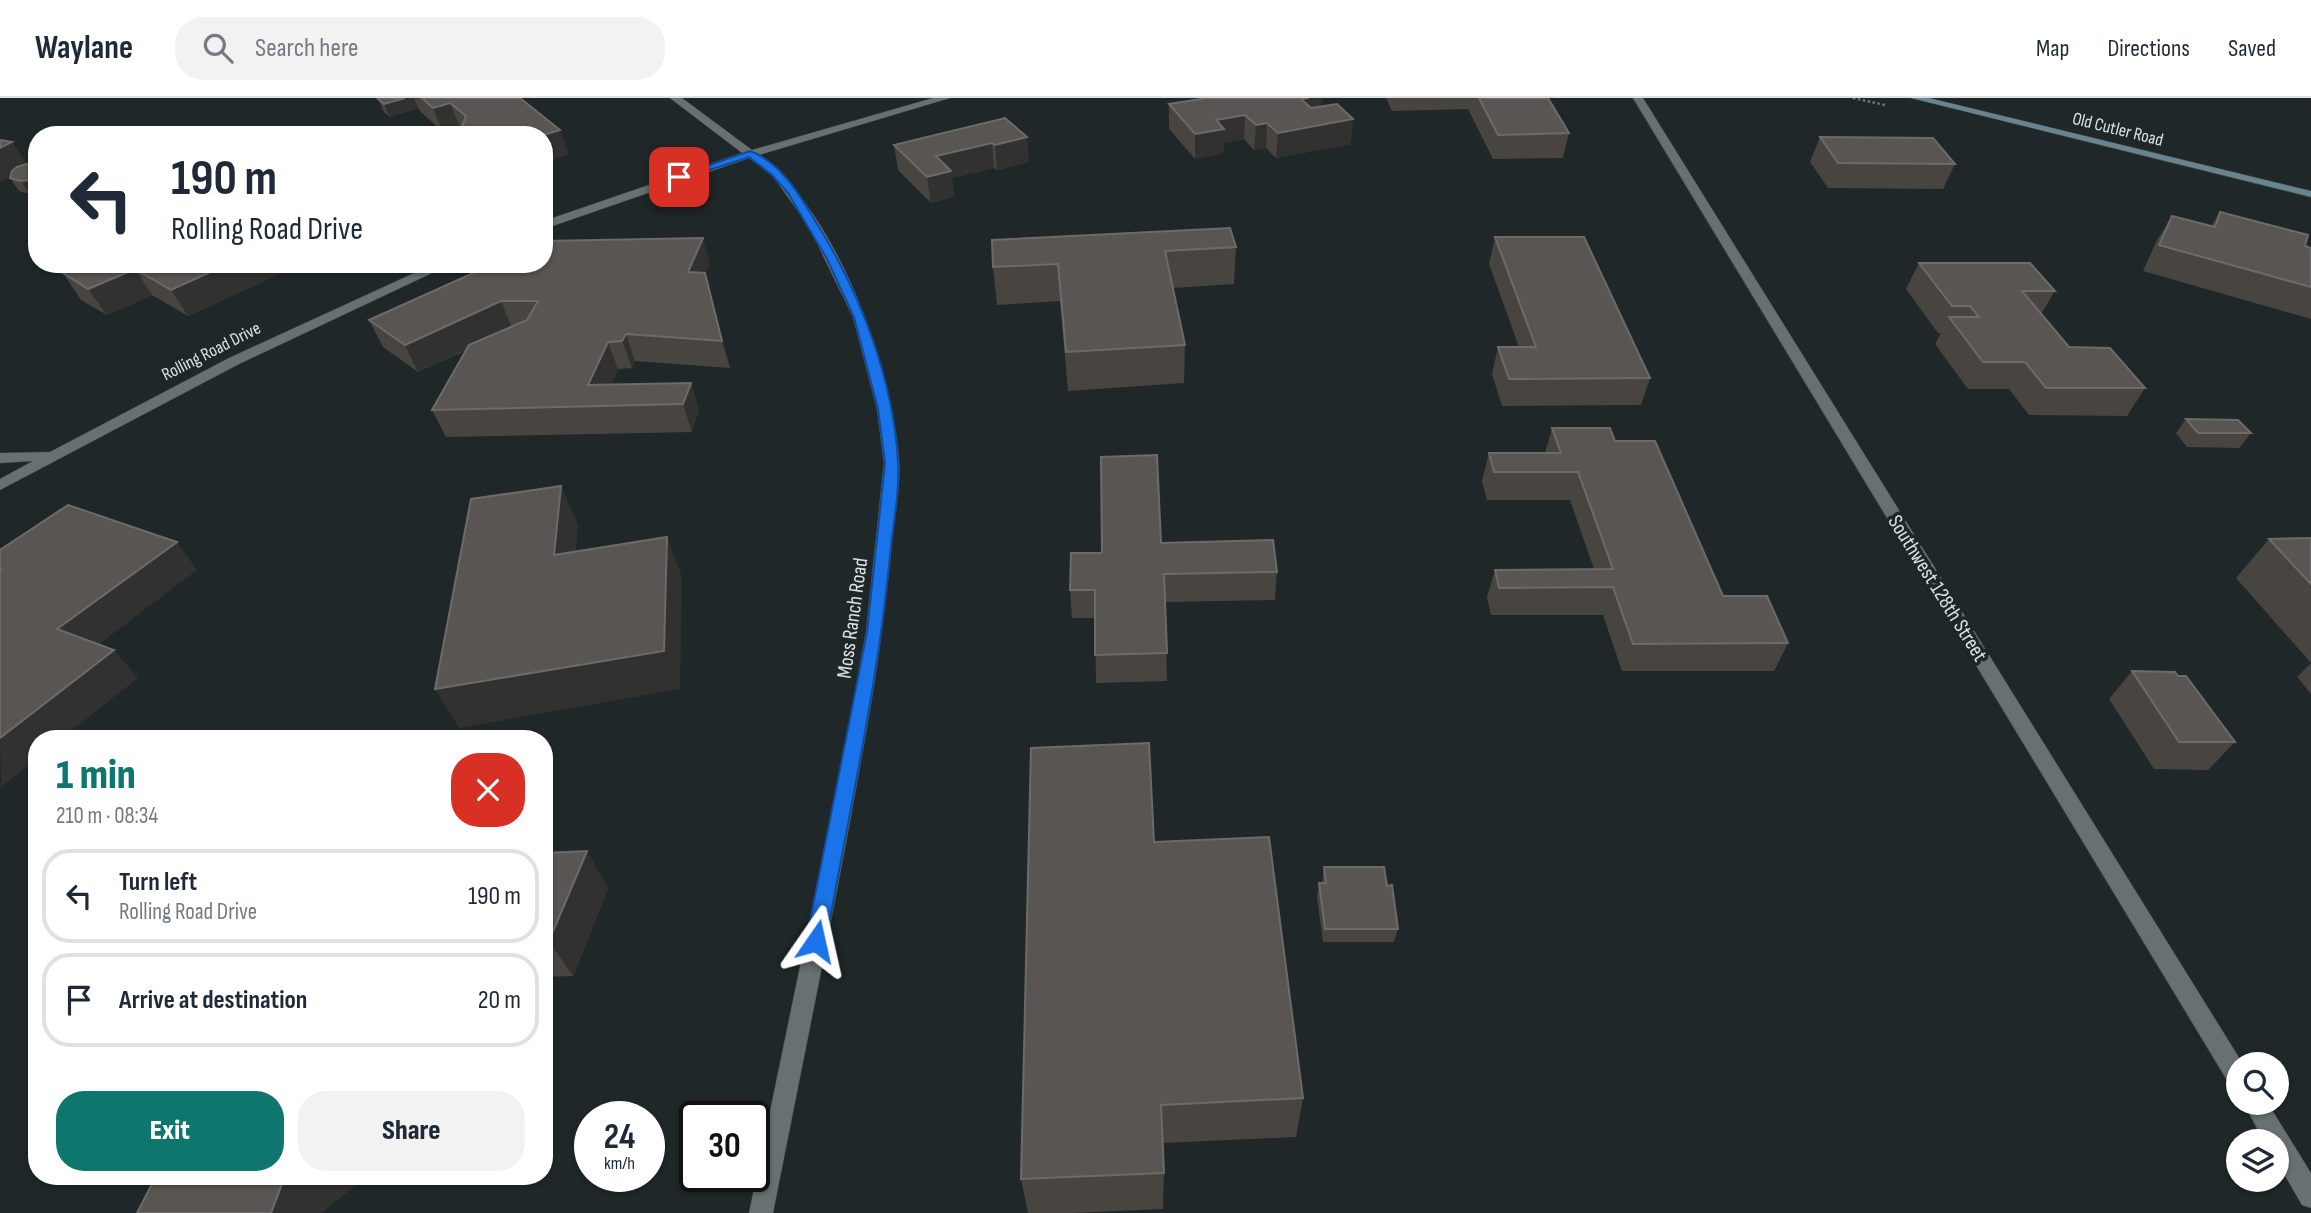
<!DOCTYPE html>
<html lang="en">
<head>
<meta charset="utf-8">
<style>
	:root { --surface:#fff; --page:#f2f2f3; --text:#1f2937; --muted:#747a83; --line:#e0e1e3; --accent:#0f766e }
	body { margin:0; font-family:"Sofia Sans Condensed",sans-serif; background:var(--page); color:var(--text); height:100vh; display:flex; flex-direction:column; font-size:26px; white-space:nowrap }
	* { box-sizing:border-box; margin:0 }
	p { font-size:23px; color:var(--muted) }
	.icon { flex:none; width:38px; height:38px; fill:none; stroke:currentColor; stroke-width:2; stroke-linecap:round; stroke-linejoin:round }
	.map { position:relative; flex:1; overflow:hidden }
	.sheet { position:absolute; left:28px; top:632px; width:525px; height:455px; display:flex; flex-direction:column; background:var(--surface); border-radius:28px; box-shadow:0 2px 5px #0004 }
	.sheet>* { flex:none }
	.top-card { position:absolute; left:28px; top:28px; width:525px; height:147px; border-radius:28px; box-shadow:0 2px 5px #0004; background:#fff; color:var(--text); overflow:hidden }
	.buttons { position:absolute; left:2226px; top:954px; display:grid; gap:14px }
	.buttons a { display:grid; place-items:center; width:63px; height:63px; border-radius:50%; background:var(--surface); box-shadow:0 2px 5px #0004; font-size:35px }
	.speed { position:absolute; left:574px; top:1003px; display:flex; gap:14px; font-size:35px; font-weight:700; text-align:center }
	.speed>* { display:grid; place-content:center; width:91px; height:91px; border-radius:50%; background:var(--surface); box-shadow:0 2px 5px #0004; line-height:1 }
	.speed small { font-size:18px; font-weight:400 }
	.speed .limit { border:4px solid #111; border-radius:10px; background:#fff; color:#111 }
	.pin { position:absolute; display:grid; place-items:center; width:60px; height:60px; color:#fff; margin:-30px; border-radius:14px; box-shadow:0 4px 10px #0006 }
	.me { position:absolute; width:77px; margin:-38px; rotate:11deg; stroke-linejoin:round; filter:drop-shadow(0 0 5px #0008) }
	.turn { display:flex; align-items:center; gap:24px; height:147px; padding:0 28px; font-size:32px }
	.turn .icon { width:91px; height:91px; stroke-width:2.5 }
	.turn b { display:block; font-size:49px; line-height:60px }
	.round { display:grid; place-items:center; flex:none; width:74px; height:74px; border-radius:28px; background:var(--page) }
	.head { display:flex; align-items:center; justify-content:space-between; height:119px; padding:0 28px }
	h1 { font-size:42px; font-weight:800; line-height:52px; color:var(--accent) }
	.action { display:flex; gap:14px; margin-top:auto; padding:14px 28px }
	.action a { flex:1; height:80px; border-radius:28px; background:var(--accent); color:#fff; font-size:28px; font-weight:800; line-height:80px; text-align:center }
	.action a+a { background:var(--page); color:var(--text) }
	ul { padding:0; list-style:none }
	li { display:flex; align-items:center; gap:21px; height:94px; margin:0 14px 10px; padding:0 14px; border:4px solid var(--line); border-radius:28px }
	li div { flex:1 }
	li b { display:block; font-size:26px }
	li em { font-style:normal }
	header { display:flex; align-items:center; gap:42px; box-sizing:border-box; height:98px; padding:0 35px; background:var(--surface); border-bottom:2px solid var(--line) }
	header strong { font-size:33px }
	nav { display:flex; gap:38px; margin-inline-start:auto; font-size:24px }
	.search { width:490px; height:63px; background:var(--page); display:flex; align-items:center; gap:18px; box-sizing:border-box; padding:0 24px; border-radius:28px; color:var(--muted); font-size:26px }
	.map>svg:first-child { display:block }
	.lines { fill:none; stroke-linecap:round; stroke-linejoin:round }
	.minor-casing { stroke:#3d4244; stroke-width:1 }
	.tertiary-casing { stroke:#3d4244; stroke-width:1 }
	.secondary-casing { stroke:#3d4244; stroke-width:1 }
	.path { stroke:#6f7577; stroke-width:2.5; stroke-dasharray:2.5 2.5; stroke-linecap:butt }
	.minor { fill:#687072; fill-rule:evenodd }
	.tertiary { fill:#687072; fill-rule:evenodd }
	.secondary { fill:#66858e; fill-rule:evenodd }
	.wall { fill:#484440 }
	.shaded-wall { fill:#313130 }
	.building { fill:#585552; stroke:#6d6b69; stroke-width:2 }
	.route { fill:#1a73e8; stroke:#114b97; stroke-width:2 }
	.labels { text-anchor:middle; stroke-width:7; stroke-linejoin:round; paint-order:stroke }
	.far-street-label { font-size:18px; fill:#dee2e4; stroke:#202729 }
	.street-label { font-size:21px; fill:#dee2e4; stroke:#202729 }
</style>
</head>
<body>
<header>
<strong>Waylane</strong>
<div class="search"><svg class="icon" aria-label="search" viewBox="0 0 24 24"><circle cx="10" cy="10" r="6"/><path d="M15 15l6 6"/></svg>Search here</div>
<nav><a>Map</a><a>Directions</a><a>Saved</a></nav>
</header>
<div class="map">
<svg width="2311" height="1115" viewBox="0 0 2311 1115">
	<rect width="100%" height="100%" fill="#202729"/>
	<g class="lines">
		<g class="minor-casing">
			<g id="minor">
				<path d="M 670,0 L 682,0 L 752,52 L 933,0 L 950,0 L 759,57 C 837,115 892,268 899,363 C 901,386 895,412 893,435 C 887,495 880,553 870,612 C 841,780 806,947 773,1115 L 749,1115 L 839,680 L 866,534 L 884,365 L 877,311 L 853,219 L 808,127 L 772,77 L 749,60 L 544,131 L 544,123 L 742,55 Z"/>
				<path d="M 434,166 L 451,166 L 239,266 L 0,392 L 0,381 L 33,363 L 0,365 L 0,355 L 50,354 L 229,260 Z"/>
			</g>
		</g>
		<g class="tertiary-casing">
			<g id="tertiary">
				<path d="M 1633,0 L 1643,0 L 2243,966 L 2238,966 L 2238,990 L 2230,987 Z"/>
				<path d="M 2243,1004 L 2267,1004 L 2311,1075 L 2311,1110 L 2302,1107 L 2277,1064 L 2277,1043 L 2264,1043 Z"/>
			</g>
		</g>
		<g class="secondary-casing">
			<path id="secondary" d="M 1911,0 L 1929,0 L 2311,93 L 2311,99 Z"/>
		</g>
		<path class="path" d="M 1853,0 L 1885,7"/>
		<use href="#minor" class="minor"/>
		<use href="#tertiary" class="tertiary"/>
		<use href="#secondary" class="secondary"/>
	</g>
	<g class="wall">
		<path d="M 382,0 L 520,0 L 569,56 L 544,64 L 544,37 L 462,30 L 460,29 L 443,34 L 420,13 L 418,10 L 390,19 L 384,14 L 378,1 Z"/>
		<path d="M 1207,0 L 1322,0 L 1321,9 L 1351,46 L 1276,60 L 1266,50 L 1254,52 L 1244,41 L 1224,45 L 1223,55 L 1195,61 L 1169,31 L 1169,6 Z"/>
		<path d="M 1386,0 L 1548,0 L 1569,35 L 1563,60 L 1493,61 L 1468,11 L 1392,13 Z"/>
		<path d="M 1005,20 L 1029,64 L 997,72 L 994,70 L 952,80 L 954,99 L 931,105 L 898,72 L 894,47 Z"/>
		<path d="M 1820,39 L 1955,66 L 1943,91 L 1828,90 L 1810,64 Z"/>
		<path d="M 0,42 L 30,96 L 19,93 L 10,80 L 11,78 L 0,83 Z"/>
		<path d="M 2220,114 L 2311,150 L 2311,221 L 2143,173 L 2156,144 L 2172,118 L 2211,128 Z"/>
		<path d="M 1495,139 L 1650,280 L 1641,307 L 1502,308 L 1492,276 L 1498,249 L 1519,249 L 1489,166 Z"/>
		<path d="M 992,142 L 1236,149 L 1234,186 L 1173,190 L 1185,247 L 1184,285 L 1068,293 L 1060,203 L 997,207 L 993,169 Z"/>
		<path d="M 1919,165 L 2055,193 L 2041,216 L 2069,249 L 2145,290 L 2127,318 L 2029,317 L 2009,291 L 1968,291 L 1935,246 L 1941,235 L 1938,235 L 1906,191 Z"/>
		<path d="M 85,166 L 301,166 L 188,218 L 152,197 L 107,217 L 81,202 L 63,175 Z"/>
		<path d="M 544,166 L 710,166 L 705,177 L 730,270 L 635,263 L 632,270 L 618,271 L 611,287 L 691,285 L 699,312 L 692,334 L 446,339 L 432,312 L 467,252 L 418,274 L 383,249 L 369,222 L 504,171 Z"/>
		<path d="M 2186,321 L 2251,335 L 2239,350 L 2187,349 L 2176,335 Z"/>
		<path d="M 1552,330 L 1615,343 L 1723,498 L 1788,545 L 1774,573 L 1622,573 L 1603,517 L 1491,517 L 1487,499 L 1495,472 L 1594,471 L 1570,402 L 1487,402 L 1482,383 L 1489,355 L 1545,355 Z"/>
		<path d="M 2311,440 L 2311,596 L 2297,579 L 2311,565 L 2236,480 L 2269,441 Z"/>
		<path d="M 1161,445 L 1277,474 L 1275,502 L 1165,504 L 1167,583 L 1096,585 L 1095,520 L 1072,520 L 1070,492 L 1102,455 Z"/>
		<path d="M 2132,573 L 2235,644 L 2208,672 L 2154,671 L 2109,601 Z"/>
		<path d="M 1154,744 L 1303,1000 L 1296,1039 L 1163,1045 L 1164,1075 L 1163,1111 L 1072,1115 L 1028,1115 L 1021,1081 Z"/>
		<path d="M 544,755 L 608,790 L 573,878 L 544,879 Z"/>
		<path d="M 1324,769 L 1387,788 L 1398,831 L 1394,844 L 1323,844 L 1317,799 L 1319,785 L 1322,785 Z"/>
	</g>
	<g class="shaded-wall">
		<path d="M 405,0 L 414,0 L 418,10 L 390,19 L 384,6 Z"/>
		<path d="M 1309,0 L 1322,0 L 1320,22 L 1301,1 Z"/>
		<path d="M 450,5 L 460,29 L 443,34 L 433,10 Z"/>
		<path d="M 1245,17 L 1244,41 L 1224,45 L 1223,55 L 1195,61 L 1195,36 L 1216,22 Z"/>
		<path d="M 1353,21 L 1351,46 L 1276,60 L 1278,35 Z"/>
		<path d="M 1267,25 L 1266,50 L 1254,52 L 1256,27 Z"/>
		<path d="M 560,32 L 569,56 L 544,64 L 544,37 Z"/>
		<path d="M 1027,39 L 1029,64 L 997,72 L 995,47 Z"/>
		<path d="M 12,44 L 29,69 L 0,83 L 0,50 Z"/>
		<path d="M 992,45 L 994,70 L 952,80 L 954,99 L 931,105 L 927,79 L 936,58 Z"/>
		<path d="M 37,81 L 37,95 L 30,96 L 21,83 Z"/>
		<path d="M 703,140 L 710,166 L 705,177 L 730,270 L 722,243 L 688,174 Z"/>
		<path d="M 228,166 L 301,166 L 188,218 L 171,192 Z"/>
		<path d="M 135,171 L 152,197 L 107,217 L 88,191 Z"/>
		<path d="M 501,203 L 512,230 L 418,274 L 405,247 Z"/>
		<path d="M 626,236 L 635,263 L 632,270 L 622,243 Z"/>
		<path d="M 608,244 L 618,271 L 602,308 L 588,287 Z"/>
		<path d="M 691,285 L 699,312 L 692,334 L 683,306 Z"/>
		<path d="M 561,388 L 578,427 L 572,496 L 554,457 Z"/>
		<path d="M 667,439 L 682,479 L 680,591 L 459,630 L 435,591 Z"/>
		<path d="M 177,444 L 197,472 L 82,559 L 57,531 Z"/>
		<path d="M 114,552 L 138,580 L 62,640 L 37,640 L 37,660 L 1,689 L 0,640 Z"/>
		<path d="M 587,753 L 608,790 L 573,878 L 549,843 Z"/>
		<path d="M 292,1078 L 367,1078 L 322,1115 L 271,1115 L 282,1086 Z"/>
	</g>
	<g class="building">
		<path d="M 382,0 L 405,0 L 384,6 L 378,1 Z"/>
		<path d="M 422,0 L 520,0 L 560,32 L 543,37 L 459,37 L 466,18 L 450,5 L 433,10 Z"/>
		<path d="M 1207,0 L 1309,0 L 1301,1 L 1311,10 L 1337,6 L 1353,21 L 1278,35 L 1267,25 L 1256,27 L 1245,17 L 1216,22 L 1224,31 L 1195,36 L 1169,6 Z"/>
		<path d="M 1479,0 L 1548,0 L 1569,35 L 1498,37 Z"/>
		<path d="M 1005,20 L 1027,39 L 995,47 L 992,45 L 936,58 L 951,73 L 927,79 L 894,47 Z"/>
		<path d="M 1820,39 L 1933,40 L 1955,66 L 1838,65 Z"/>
		<path d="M 0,42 L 12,44 L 0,50 Z"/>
		<path d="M 37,63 L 37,81 L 21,83 L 10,80 L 12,73 L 17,69 Z"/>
		<path d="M 2220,114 L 2308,137 L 2305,148 L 2311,150 L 2311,189 L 2159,147 L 2172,118 L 2215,129 Z"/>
		<path d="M 1230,130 L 1236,149 L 1165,153 L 1185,247 L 1066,254 L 1058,166 L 993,169 L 992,142 Z"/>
		<path d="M 1495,139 L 1584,139 L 1650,280 L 1509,281 L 1498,249 L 1536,249 Z"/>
		<path d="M 703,140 L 688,174 L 705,175 L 722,243 L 626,236 L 622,243 L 608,244 L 588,287 L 691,285 L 683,306 L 432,312 L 469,247 L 527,222 L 538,203 L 501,203 L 405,247 L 369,222 L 480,172 L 504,171 L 508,166 L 544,166 L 544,143 Z"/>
		<path d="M 1919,165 L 2030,165 L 2055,193 L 2022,193 L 2069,249 L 2110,250 L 2145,290 L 2046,290 L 2025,264 L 1983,264 L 1949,219 L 1979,219 L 1970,208 L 1952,208 Z"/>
		<path d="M 85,166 L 228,166 L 171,192 L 135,171 L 88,191 L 63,175 Z"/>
		<path d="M 2186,321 L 2238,322 L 2251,335 L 2198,335 Z"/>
		<path d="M 1552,330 L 1610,330 L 1615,343 L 1655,343 L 1723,498 L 1767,498 L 1788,545 L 1633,546 L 1613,489 L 1499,490 L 1495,472 L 1613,471 L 1578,374 L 1494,374 L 1489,355 L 1561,355 Z"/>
		<path d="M 1157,357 L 1161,445 L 1273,442 L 1277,474 L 1164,476 L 1167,555 L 1095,557 L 1095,492 L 1070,492 L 1071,455 L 1102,455 L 1101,359 Z"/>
		<path d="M 561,388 L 554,457 L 667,439 L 664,553 L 435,591 L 471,401 Z"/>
		<path d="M 68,407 L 177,444 L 57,531 L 114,552 L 0,640 L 0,473 L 1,472 L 0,472 L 0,452 Z"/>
		<path d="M 2311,440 L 2311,486 L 2269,441 Z"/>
		<path d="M 2132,573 L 2175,574 L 2178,578 L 2186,578 L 2235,644 L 2179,644 Z"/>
		<path d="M 1149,645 L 1154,744 L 1269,739 L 1303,1000 L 1161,1007 L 1164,1075 L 1021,1081 L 1031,650 Z"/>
		<path d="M 587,753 L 549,843 L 544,843 L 544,755 Z"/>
		<path d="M 1324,769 L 1384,769 L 1387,788 L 1392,787 L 1398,831 L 1325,831 L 1319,785 L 1326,785 Z"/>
		<path d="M 156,1078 L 292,1078 L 282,1086 L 271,1115 L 137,1115 Z"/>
	</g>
	<path class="route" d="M 750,53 C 785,66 804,105 822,134 C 863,202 893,283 898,363 C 900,393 893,427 890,457 C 878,587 849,715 826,843 L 823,849 L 816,851 L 809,849 L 806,843 L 867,534 L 885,365 L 878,311 L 854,219 L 827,161 L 788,95 L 772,77 L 749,59 L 682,81 L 674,79 Z"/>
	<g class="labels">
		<g class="far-street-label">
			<text transform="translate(2118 31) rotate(14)" y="6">Old Cutler Road</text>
			<text transform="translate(211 253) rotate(-27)" y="6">Rolling Road Drive</text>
		</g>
		<g class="street-label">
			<text transform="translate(1938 490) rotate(58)" y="7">Southwest 128th Street</text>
			<text transform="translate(852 520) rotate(-82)" y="7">Moss Ranch Road</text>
		</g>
	</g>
</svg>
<div class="buttons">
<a><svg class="icon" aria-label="search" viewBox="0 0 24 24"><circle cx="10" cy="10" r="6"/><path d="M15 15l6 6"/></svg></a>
<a><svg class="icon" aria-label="layers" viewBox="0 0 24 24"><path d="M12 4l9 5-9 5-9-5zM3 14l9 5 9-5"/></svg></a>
</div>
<div class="speed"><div>24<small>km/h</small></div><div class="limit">30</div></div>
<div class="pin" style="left:679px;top:79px;background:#d93025"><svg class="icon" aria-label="arrive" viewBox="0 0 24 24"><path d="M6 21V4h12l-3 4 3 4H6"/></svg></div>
<svg class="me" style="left:816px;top:843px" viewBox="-20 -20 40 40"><path d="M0-17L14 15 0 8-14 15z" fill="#1a73e8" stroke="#fff" stroke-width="4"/></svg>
<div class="top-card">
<div class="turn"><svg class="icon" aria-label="left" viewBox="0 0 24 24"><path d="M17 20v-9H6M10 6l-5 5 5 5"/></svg><div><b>190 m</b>Rolling Road Drive</div></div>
</div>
<section class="sheet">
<div class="head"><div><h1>1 min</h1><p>210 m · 08:34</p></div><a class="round" style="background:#d93025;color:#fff"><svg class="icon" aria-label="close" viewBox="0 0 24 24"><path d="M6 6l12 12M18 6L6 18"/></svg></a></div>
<ul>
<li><svg class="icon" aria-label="left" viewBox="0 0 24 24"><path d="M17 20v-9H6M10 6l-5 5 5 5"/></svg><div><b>Turn left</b><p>Rolling Road Drive</p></div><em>190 m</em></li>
<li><svg class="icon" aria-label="arrive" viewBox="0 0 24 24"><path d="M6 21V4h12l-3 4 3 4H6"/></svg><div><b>Arrive at destination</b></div><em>20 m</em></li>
</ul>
<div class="action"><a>Exit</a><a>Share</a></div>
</section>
</div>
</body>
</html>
